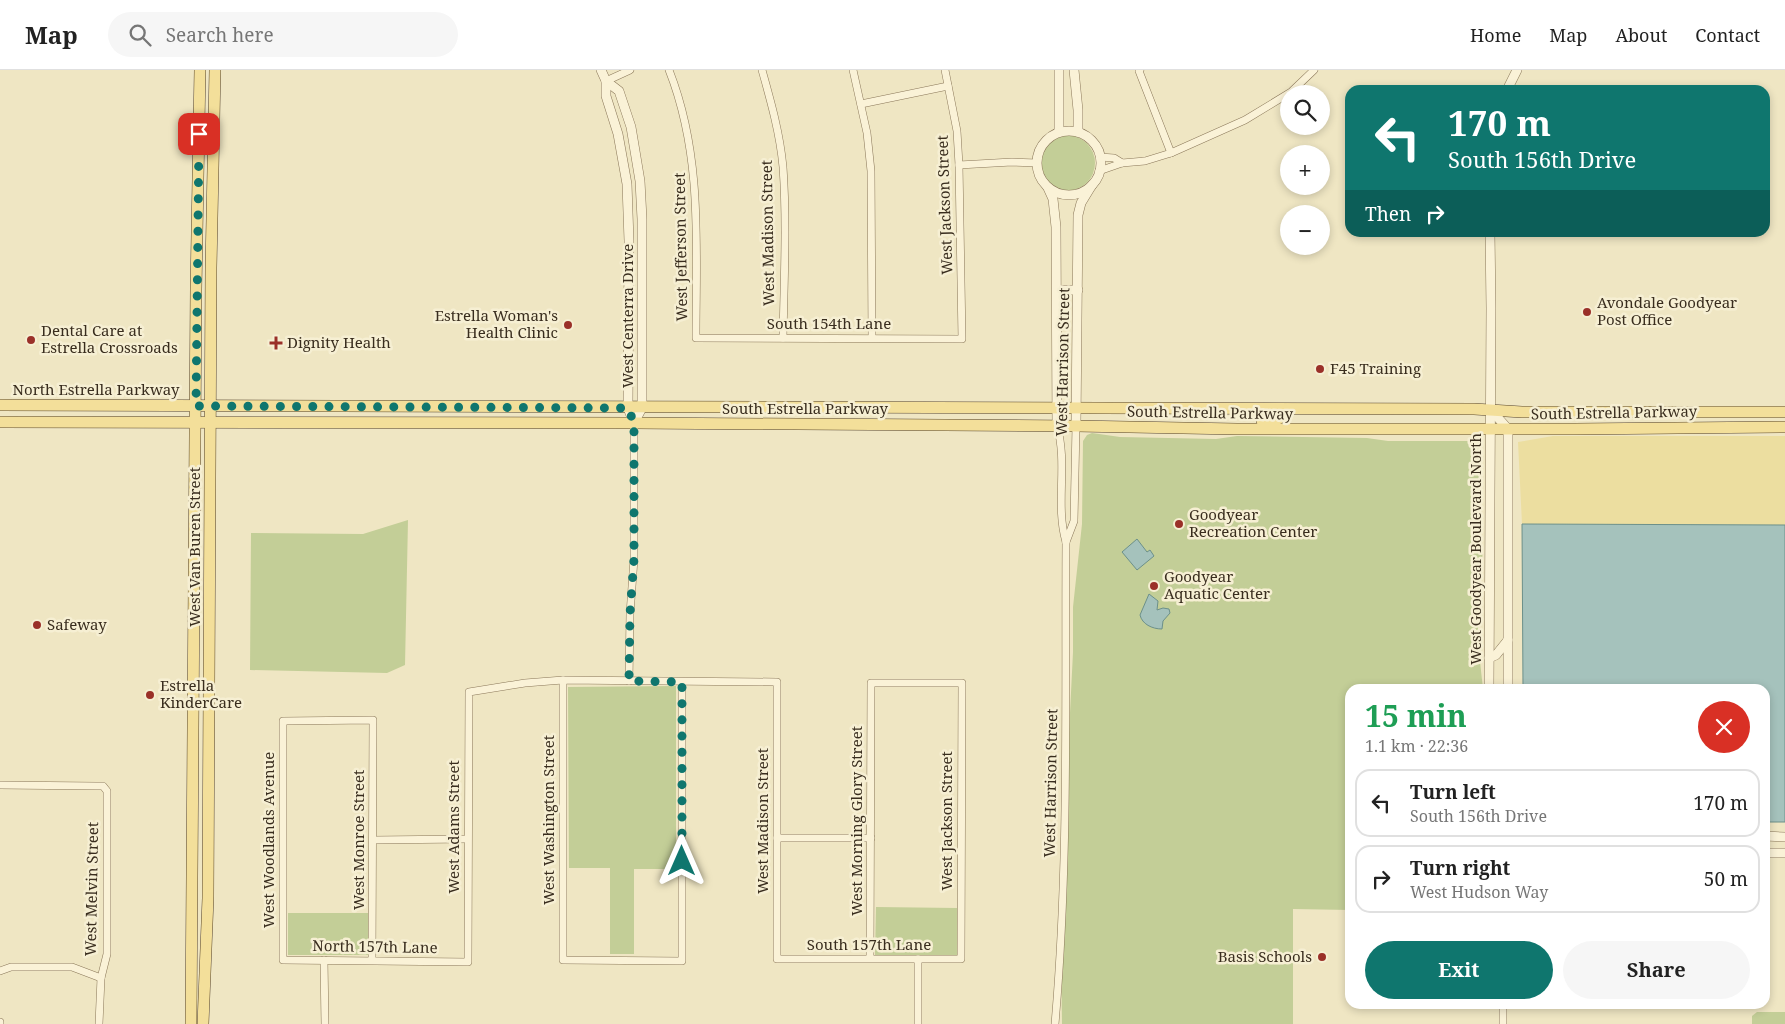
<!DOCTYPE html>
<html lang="en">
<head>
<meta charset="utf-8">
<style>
	:root { --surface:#fff; --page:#f6f6f6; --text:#222; --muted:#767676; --line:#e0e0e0; --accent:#0f766e }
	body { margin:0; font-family:"Noto Serif",serif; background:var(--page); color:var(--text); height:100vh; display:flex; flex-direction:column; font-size:19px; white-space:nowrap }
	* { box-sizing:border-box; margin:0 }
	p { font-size:16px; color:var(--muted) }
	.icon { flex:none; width:28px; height:28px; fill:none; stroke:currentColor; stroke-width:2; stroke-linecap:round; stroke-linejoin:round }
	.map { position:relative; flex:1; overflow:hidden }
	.sheet { position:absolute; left:1345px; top:614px; width:425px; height:325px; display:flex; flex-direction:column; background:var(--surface); border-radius:15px; box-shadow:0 2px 8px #0003 }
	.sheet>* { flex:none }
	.banner { position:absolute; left:1345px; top:15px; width:425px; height:152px; border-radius:15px; box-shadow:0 2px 8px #0003; background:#0f766e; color:#fff; overflow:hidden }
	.controls { position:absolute; left:1280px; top:15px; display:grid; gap:10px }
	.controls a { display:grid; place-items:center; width:50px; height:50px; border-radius:50%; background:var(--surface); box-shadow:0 2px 8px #0003; font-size:25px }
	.pin { position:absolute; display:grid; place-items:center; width:42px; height:42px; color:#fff; margin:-21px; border-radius:10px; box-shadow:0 2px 8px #0006 }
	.me { position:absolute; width:55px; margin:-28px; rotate:0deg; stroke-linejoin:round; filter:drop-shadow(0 0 4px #0008) }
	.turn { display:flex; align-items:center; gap:18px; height:105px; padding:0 20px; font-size:22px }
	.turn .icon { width:65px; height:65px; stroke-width:2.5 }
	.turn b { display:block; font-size:35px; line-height:42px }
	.then { display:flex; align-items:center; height:48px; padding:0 20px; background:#0003; gap:10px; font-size:19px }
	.round { display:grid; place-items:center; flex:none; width:52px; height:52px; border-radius:26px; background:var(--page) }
	.summary { display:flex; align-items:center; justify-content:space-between; height:85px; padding:0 20px }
	h1 { font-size:30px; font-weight:700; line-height:38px; color:#1e9e55 }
	.primary-button { display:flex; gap:10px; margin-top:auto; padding:10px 20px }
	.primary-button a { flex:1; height:58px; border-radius:30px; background:var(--accent); color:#fff; font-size:20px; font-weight:700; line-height:58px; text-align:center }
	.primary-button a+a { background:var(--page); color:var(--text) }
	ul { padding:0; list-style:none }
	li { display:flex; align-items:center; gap:15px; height:68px; margin:0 10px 8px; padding:0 10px; border:2px solid var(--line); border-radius:15px }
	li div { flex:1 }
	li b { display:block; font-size:19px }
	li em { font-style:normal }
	header { display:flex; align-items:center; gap:30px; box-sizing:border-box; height:70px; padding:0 25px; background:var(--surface); border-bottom:1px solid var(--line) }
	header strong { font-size:24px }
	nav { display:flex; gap:28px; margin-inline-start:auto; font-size:18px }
	.search { width:350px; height:45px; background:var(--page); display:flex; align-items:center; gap:12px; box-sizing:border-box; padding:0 18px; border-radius:28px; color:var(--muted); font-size:19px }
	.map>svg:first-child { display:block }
	.green { fill:#c3ce97 }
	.sand { fill:#ecdea0 }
	.water { fill:#a5c2bc; stroke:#6c908a }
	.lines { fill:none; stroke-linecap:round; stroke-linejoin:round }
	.minor-casing { stroke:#8a7759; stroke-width:8 }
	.tertiary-casing { stroke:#8a7759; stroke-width:10 }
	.primary-casing { stroke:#57452e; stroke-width:12 }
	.minor { stroke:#faf2d7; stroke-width:7 }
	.tertiary { stroke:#faf2d7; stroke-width:9 }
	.primary { stroke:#f3df9a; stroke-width:11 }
	.route { stroke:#0f766e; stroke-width:9; stroke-dasharray:0 16.2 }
	.poi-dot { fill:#9a3028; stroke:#f6efd3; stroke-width:2 }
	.labels { text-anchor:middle; stroke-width:5; stroke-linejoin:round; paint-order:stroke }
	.street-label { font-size:15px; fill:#392d1e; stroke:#f6efd3 }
	.poi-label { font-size:15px; fill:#392d1e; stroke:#f6efd3; text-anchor:start }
</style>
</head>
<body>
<header>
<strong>Map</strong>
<div class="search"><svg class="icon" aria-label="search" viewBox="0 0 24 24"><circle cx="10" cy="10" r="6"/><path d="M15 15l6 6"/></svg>Search here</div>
<nav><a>Home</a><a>Map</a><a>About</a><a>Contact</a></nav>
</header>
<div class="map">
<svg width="1785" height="954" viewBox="0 0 1785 954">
	<rect width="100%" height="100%" fill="#efe6c3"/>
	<g class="green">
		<circle cx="1067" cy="93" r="28"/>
		<path d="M 1092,363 L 1120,367 L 1216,369 L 1237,366 L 1367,368 L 1388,371 L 1469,371 L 1477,373 L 1482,383 L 1478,416 L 1479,457 L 1483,481 L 1478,519 L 1478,573 L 1483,619 L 1350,619 L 1350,840 L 1293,839 L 1293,954 L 1062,954 L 1061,880 L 1064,765 L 1073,582 L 1073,537 L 1082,454 L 1083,371 L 1087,365 Z"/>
		<path d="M 408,450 L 405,595 L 387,603 L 250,600 L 251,463 L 363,464 Z"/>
		<path d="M 676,616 L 676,799 L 634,799 L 634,884 L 610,884 L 610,798 L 569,798 L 568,617 Z"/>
		<path d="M 876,837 L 957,838 L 958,885 L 875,885 Z"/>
		<path d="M 288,843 L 368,843 L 369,885 L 288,885 Z"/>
		<path d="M 1757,942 L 1785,942 L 1785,954 L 1752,954 L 1752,946 Z"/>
	</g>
	<path class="sand" d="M 1553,366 L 1785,366 L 1785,455 L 1522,454 L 1518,372 Z"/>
	<g class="water">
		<path d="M 1522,454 L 1785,455 L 1785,752 L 1765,752 L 1765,619 L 1523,619 Z"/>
		<path d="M 1137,469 L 1147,482 L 1150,480 L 1154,486 L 1137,500 L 1122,482 Z"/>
		<path d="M 1149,524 L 1158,531 L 1157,540 L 1163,538 L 1169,539 L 1170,543 L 1163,551 L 1162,559 C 1152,559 1142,554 1140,545 Z"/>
	</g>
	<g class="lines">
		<g class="minor-casing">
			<g id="minor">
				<path d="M 669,0 C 703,86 696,177 696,268 L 962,269 L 959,95 L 957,61 L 945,0"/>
				<path d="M 762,0 C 771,32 780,64 783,97 C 787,153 784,211 783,268"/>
				<path d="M 853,0 L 867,63 L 871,101 L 872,268"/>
				<path d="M 1140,0 L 1139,1 L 1171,83"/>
				<path d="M 606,11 L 630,0"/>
				<path d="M 861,34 L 948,16"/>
				<path d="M 1100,87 L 1114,88 L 1122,93"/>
				<path d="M 959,95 L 1012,92 L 1037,93"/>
				<path d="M 1099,101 L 1122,93 L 1145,91 L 1171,83 L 1245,50 L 1291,22 L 1314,0"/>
				<path d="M 1066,472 L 1074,451 L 1076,356"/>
				<path d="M 563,610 L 563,890 L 682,891 L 682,612"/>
				<path d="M 629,611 L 630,544 L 634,489 L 634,353"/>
				<path d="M 0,715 L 96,716 L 103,716 L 107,721 L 107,884 L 101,908 L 99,954"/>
				<path d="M 777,768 L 871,768"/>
				<path d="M 373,770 L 467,769"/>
				<path d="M 918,889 L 918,954"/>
				<path d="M 324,890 L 325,954"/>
				<path d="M 372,891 L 373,650 L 283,651 L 283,890 L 468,892 L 469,622 L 525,613 L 563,610 L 777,612 L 777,889 L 961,889 L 962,613 L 871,613 L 870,889"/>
				<path d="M 0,901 L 11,897 L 72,897 L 101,908"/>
				<path d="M 0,952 L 0,954"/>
				<path d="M 1055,954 C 1069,794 1065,633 1066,472 C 1055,435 1068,394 1057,356"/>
				<path d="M 1503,954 L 1503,934"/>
			</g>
		</g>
		<g class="tertiary-casing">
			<g id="tertiary">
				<path d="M 601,0 L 606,11 L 606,26 L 618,64 L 627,114 L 629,171 L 628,338 L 634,353"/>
				<path d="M 1059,0 L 1059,62"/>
				<path d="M 1074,0 L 1078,40 L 1078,62"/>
				<path d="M 606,11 L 619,21 L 631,57 L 640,111 L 642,149 L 642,338 L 634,353"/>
				<path d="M 1507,20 L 1517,0"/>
				<circle cx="1069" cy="93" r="32"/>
				<path d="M 1048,118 L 1053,129 L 1056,157 L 1057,356"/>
				<path d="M 1057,220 L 1078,220"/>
				<path d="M 1491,340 L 1508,359 L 1508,619"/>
				<path d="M 1076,356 L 1078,145 L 1081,133 L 1092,115"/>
				<path d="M 1489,588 L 1496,585 L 1508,570"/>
				<path d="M 1489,619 L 1491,238 L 1490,162"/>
				<path d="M 1765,766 L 1785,767"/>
				<path d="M 1765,783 L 1785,783"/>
			</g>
		</g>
		<g class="primary-casing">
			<g id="primary">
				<path d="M 0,335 L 1474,339 L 1522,342 L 1785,342"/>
				<path d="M 1262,351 C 1276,351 1279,351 1288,339"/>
				<path d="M 0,352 L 634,353 L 1076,356 L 1237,359 L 1575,359 L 1785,357"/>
				<path d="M 191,954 L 196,219 L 200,0"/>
				<path d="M 203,954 L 208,828 L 211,198 L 215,0"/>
			</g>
		</g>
		<use href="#minor" class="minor"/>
		<use href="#tertiary" class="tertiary"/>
		<use href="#primary" class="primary"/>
	</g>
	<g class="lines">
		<path class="route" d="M 199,64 L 196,336 L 628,338 L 634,353 L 634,489 L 630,544 L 629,611 L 682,612 L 682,791"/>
	</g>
	<g class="poi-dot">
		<circle cx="1587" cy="242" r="5"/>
		<circle cx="568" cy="255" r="5"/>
		<circle cx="31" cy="270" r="5"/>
		<path d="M273.5 265.5h5v5h5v5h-5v5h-5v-5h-5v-5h5z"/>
		<circle cx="1320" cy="299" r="5"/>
		<circle cx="1179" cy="454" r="5"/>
		<circle cx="1154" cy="516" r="5"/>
		<circle cx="37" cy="555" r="5"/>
		<circle cx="150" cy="625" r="5"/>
		<circle cx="1322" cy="887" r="5"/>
	</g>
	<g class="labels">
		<g class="street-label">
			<text transform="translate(945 135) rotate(-92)" y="5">West Jackson Street</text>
			<text transform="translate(768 163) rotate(-91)" y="5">West Madison Street</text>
			<text transform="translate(681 177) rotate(-91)" y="5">West Jefferson Street</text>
			<text transform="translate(628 246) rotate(-90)" y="5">West Centerra Drive</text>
			<text x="829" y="259">South 154th Lane</text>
			<text transform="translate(1063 292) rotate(-89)" y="5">West Harrison Street</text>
			<text x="96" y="325">North Estrella Parkway</text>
			<text x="805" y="344">South Estrella Parkway</text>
			<text transform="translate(1210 343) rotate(1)" y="5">South Estrella Parkway</text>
			<text transform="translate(1614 343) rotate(-1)" y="5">South Estrella Parkway</text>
			<text transform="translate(195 477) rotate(-90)" y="5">West Van Buren Street</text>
			<text transform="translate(1476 479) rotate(-90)" y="5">West Goodyear Boulevard North</text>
			<text transform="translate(1051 713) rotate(-89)" y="5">West Harrison Street</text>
			<text transform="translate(549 750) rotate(-90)" y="5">West Washington Street</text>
			<text transform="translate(763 751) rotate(-90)" y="5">West Madison Street</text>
			<text transform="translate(857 751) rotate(-90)" y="5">West Morning Glory Street</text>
			<text transform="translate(947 751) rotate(-90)" y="5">West Jackson Street</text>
			<text transform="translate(454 757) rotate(-90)" y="5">West Adams Street</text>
			<text transform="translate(269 770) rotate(-90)" y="5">West Woodlands Avenue</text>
			<text transform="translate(359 770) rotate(-90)" y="5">West Monroe Street</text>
			<text transform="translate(92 819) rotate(-89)" y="5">West Melvin Street</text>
			<text x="869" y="880">South 157th Lane</text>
			<text transform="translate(375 877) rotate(1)" y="5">North 157th Lane</text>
		</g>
		<g class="poi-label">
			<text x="1597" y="238">Avondale Goodyear<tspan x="1597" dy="17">Post Office</tspan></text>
			<text x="558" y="251" text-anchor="end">Estrella Woman's<tspan x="558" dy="17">Health Clinic</tspan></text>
			<text x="41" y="266">Dental Care at<tspan x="41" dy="17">Estrella Crossroads</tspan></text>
			<text x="287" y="278">Dignity Health</text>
			<text x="1330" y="304">F45 Training</text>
			<text x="1189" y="450">Goodyear<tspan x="1189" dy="17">Recreation Center</tspan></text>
			<text x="1164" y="512">Goodyear<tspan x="1164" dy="17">Aquatic Center</tspan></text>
			<text x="47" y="560">Safeway</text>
			<text x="160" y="621">Estrella<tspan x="160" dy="17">KinderCare</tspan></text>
			<text x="1312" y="892" text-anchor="end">Basis Schools</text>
		</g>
	</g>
</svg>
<div class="controls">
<a><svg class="icon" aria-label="search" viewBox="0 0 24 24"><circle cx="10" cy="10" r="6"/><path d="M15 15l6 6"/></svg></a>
<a>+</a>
<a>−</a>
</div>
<div class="pin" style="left:199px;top:64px;background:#d93025"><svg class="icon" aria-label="arrive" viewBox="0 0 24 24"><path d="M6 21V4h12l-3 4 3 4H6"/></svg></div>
<svg class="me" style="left:682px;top:791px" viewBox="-20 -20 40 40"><path d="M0-17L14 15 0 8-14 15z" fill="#0f766e" stroke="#fff" stroke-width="4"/></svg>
<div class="banner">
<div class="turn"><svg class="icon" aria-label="left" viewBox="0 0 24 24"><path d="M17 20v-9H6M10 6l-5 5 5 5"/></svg><div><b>170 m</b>South 156th Drive</div></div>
<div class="then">Then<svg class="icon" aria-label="right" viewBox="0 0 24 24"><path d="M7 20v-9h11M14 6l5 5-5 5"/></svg></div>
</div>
<section class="sheet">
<div class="summary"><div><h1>15 min</h1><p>1.1 km · 22:36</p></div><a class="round" style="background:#d93025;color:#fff"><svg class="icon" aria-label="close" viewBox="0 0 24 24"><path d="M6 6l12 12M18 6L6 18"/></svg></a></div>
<ul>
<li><svg class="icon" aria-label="left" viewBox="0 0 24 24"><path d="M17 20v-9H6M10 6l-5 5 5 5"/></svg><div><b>Turn left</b><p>South 156th Drive</p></div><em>170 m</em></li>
<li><svg class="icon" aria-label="right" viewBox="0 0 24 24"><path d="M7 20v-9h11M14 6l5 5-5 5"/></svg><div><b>Turn right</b><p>West Hudson Way</p></div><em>50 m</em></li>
</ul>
<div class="primary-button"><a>Exit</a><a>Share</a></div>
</section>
</div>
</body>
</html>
